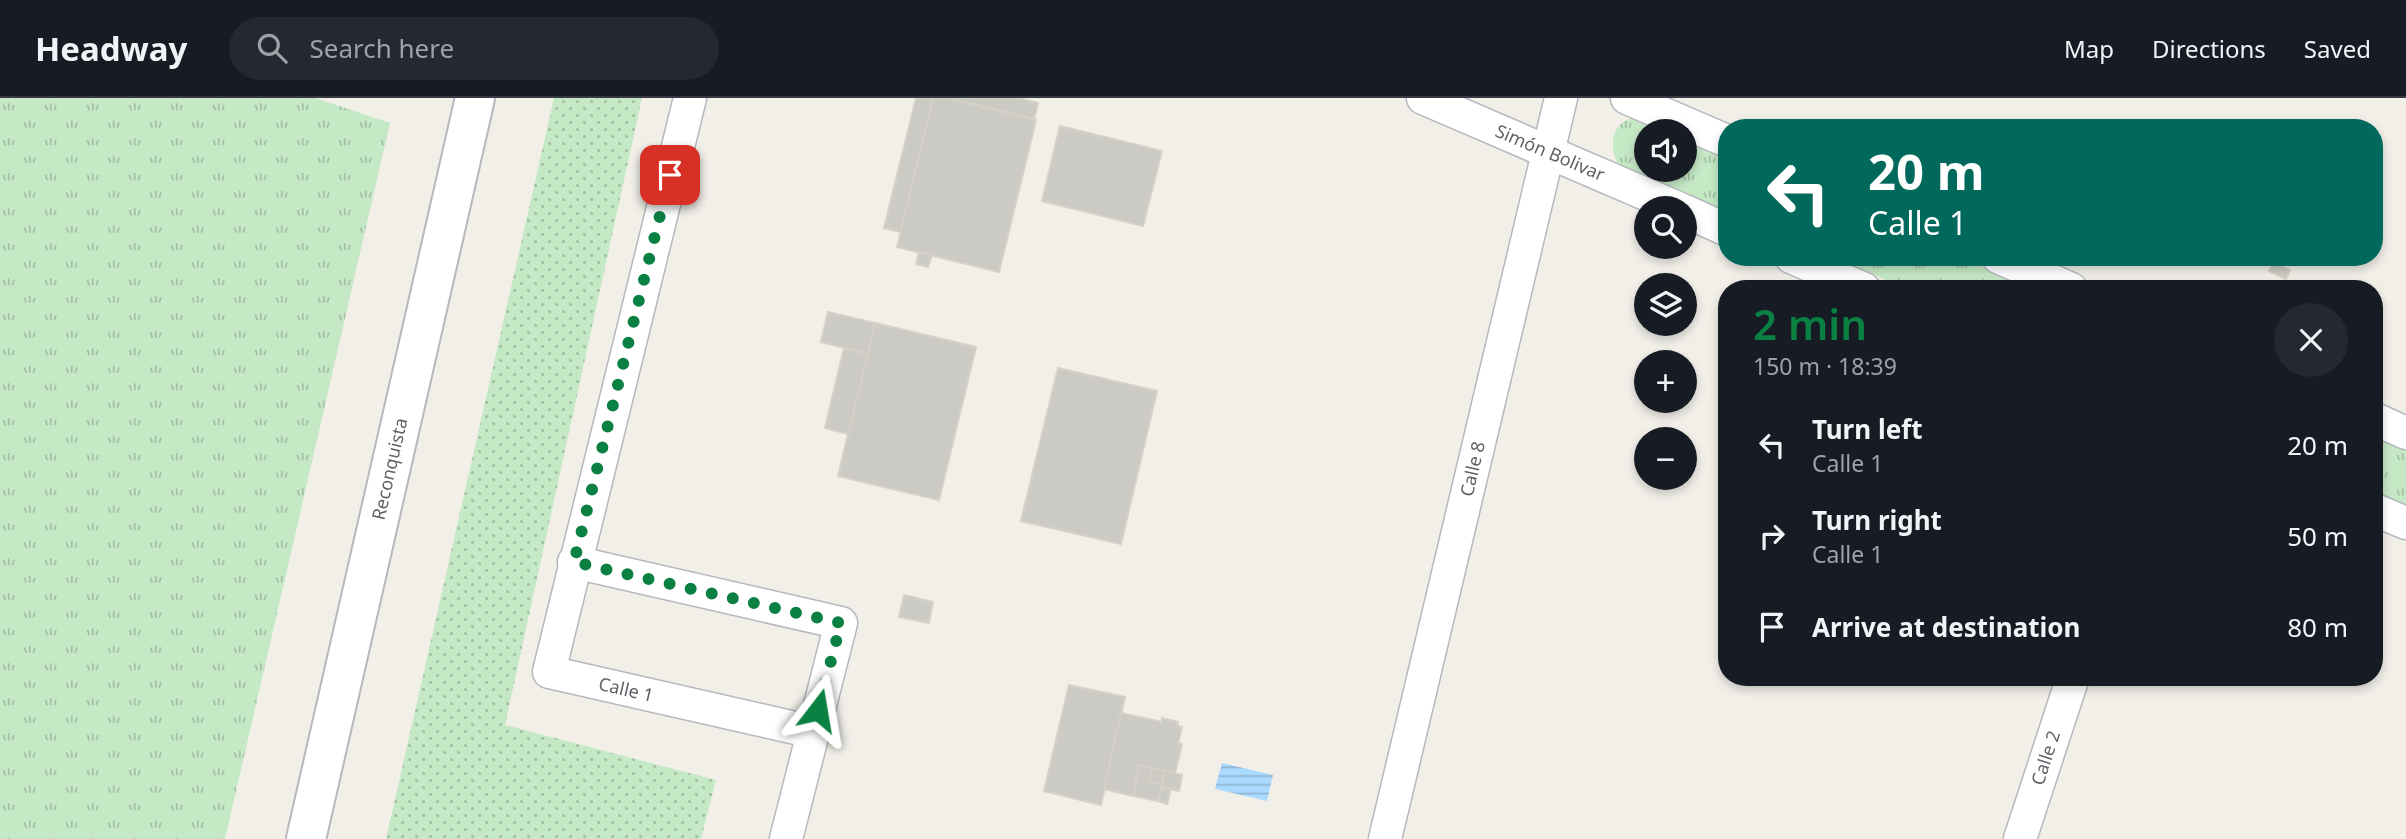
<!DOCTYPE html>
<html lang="en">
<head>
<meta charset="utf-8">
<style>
	:root { --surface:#171b24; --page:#242831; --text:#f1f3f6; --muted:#9ea1a6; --line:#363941; --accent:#0b8043 }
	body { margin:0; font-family:"Noto Sans",sans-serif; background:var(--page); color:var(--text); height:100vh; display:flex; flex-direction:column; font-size:26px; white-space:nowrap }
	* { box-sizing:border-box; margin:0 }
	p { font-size:23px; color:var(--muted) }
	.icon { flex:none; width:38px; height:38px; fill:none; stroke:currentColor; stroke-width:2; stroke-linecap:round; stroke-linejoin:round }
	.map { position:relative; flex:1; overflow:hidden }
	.side { position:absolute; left:1718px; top:182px; width:665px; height:406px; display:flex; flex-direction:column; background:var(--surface); border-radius:28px; box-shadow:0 4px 10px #0003 }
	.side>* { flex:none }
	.guide { position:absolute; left:1718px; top:21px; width:665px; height:147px; border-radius:28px; box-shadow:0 4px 10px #0003; background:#00695c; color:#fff; overflow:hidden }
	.controls { position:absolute; left:1634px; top:21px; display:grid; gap:14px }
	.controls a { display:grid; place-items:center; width:63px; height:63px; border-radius:50%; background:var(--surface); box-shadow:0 4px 10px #0003; font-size:35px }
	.pin { position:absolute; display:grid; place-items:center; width:60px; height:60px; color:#fff; margin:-30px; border-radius:14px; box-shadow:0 4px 10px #0006 }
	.me { position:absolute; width:77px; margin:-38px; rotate:14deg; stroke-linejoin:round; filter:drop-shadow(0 0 5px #0008) }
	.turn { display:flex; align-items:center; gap:24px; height:147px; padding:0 35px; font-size:32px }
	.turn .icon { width:91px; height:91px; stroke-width:2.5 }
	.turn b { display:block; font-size:49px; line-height:60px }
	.round { display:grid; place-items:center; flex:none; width:74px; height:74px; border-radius:37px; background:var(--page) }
	.headline { display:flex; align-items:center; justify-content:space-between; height:119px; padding:0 35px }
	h1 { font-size:42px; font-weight:600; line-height:52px; color:var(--accent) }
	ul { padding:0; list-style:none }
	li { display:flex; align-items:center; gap:21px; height:91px; padding:0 35px }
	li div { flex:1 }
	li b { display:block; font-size:26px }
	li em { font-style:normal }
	header { display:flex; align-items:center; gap:42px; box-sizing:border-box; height:98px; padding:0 35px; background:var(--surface); border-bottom:2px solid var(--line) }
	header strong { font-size:33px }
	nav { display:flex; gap:38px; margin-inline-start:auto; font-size:24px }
	.search { width:490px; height:63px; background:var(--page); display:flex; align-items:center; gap:18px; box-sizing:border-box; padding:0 24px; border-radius:38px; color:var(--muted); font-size:26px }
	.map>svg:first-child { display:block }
	.grass { fill:url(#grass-tufts) }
	.park { fill:url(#park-dots) }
	.water { fill:url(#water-rules) }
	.building { fill:#cccac5; stroke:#d6d1c6; stroke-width:2 }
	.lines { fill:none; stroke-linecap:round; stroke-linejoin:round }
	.minor-casing { stroke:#b5b8bc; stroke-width:35 }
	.tertiary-casing { stroke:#b5b8bc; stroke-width:42 }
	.minor { stroke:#fff; stroke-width:32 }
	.tertiary { stroke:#fff; stroke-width:38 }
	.route { stroke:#0b8043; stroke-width:12; stroke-dasharray:0 21.6 }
	.labels { text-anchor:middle; stroke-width:5; stroke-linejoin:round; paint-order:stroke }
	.street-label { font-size:18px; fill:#5f6368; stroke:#fff }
</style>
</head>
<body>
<header>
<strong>Headway</strong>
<div class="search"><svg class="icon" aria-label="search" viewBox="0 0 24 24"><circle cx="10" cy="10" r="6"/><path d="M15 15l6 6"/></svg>Search here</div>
<nav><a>Map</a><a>Directions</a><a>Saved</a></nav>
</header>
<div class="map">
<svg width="2406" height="741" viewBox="0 0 2406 741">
	<defs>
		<pattern id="grass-tufts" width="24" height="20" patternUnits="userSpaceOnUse" patternTransform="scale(1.75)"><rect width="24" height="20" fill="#c5e8c5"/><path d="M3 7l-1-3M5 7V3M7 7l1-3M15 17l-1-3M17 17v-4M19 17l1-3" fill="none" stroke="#a3c0a4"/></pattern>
		<pattern id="park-dots" width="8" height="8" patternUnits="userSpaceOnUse" patternTransform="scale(1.75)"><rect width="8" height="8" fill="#c5e8c5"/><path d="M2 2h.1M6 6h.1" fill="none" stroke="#a3c0a4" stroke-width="1.8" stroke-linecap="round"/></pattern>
		<pattern id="water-rules" width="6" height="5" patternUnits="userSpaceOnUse" patternTransform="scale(1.75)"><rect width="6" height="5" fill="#aadaff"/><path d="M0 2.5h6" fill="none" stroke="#8eb4d2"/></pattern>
	</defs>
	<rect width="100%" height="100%" fill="#f1efe8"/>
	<g class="grass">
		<path d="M 0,0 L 315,0 L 390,25 L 225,741 L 0,741 Z"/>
		<path d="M 1635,19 L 1668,33 L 1647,33 L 1647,72 L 1685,72 L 1685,41 L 1727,59 L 1727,113 L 1618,66 C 1608,47 1612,24 1635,19 Z"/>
		<path d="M 1834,159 L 1959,159 L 2032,191 L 1907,191 Z"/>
		<path d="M 2375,339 L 2406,353 L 2406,407 L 2375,394 Z"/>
	</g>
	<path class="park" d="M 554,0 L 642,0 L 505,627 L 716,682 L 701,741 L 386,741 Z"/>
	<path class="water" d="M 1222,665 L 1273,677 L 1267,703 L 1215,691 Z"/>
	<g class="building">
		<path d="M 916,0 L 933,0 L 901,134 L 884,130 Z"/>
		<path d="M 933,0 L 948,0 L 1036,22 L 999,174 L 897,149 Z"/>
		<path d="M 948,0 L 1018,0 L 1038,5 L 1034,21 Z"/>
		<path d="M 1060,28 L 1162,53 L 1143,128 L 1042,103 Z"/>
		<path d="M 919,154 L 932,157 L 928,169 L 916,166 Z"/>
		<path d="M 2273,164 L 2290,172 L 2286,181 L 2269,173 Z"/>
		<path d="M 828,214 L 875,225 L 868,256 L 821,244 Z"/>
		<path d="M 875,225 L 976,249 L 939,402 L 838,378 Z"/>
		<path d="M 844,250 L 868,256 L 848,336 L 825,330 Z"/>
		<path d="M 1058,270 L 1157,293 L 1121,446 L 1021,423 Z"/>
		<path d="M 904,497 L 933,504 L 929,525 L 899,519 Z"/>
		<path d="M 1069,587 L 1125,599 L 1101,707 L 1044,693 Z"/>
		<path d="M 1121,615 L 1162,624 L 1162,620 L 1178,624 L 1177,628 L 1182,629 L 1178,645 L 1182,646 L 1175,675 L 1139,667 L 1133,698 L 1104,691 Z"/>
		<path d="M 1139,667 L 1152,670 L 1149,684 L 1162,686 L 1158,703 L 1133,698 Z"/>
		<path d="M 1153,670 L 1165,673 L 1162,686 L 1149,684 Z"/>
		<path d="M 1165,673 L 1182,677 L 1179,693 L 1162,689 Z"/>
		<path d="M 1162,689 L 1171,691 L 1167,706 L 1158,703 Z"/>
	</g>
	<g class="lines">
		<g class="minor-casing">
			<g id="minor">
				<path d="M 690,0 L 549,574 L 813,634"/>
				<path d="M 1423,0 L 1678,110"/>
				<path d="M 1627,0 L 1727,43"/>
				<path d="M 1685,113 L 1727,132"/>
				<path d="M 1791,159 L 1864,191"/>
				<path d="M 1998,159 L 2071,191"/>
				<path d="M 2375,321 L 2406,335"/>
				<path d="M 2375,412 L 2406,425"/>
				<path d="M 574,464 L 841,525 L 786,741"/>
				<path d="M 1385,741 L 1561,0"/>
				<path d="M 2020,741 L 2073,579"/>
			</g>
		</g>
		<g class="tertiary-casing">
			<path id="tertiary" d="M 306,741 L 475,0"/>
		</g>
		<use href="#minor" class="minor"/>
		<use href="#tertiary" class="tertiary"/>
	</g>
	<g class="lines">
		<path class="route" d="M 670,77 L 574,464 L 841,525 L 818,612"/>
	</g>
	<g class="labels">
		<g class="street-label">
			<text transform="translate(1550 55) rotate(23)" y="6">Simón Bolivar</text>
			<text transform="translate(390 371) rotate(-77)" y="6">Reconquista</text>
			<text transform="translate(1473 371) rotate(-77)" y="6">Calle 8</text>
			<text transform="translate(626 592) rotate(13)" y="6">Calle 1</text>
			<text transform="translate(2046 660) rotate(-72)" y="6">Calle 2</text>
		</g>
	</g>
</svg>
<div class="controls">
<a><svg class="icon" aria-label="sound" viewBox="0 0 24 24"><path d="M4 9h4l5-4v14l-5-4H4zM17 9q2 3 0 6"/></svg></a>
<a><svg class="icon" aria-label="search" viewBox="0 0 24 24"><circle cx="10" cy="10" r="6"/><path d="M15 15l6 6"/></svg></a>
<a><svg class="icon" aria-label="layers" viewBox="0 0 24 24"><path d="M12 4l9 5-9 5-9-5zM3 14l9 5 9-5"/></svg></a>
<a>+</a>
<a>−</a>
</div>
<div class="pin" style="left:670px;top:77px;background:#d93025"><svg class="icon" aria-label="arrive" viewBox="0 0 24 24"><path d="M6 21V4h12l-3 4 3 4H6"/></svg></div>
<svg class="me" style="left:818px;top:612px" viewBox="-20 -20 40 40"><path d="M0-17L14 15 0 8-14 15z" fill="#0b8043" stroke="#fff" stroke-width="4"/></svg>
<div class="guide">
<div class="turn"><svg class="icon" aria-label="left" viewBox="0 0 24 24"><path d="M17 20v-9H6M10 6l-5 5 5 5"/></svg><div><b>20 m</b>Calle 1</div></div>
</div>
<section class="side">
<div class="headline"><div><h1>2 min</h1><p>150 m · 18:39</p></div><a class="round"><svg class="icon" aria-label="close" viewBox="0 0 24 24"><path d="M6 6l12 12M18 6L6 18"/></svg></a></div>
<ul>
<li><svg class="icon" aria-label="left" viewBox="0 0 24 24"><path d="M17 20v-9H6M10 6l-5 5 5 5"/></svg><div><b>Turn left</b><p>Calle 1</p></div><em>20 m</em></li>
<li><svg class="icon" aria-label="right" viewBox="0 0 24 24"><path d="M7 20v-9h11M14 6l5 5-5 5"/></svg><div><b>Turn right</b><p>Calle 1</p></div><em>50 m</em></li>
<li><svg class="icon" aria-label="arrive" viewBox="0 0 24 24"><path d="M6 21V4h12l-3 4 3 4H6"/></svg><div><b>Arrive at destination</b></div><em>80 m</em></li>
</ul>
</section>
</div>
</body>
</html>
